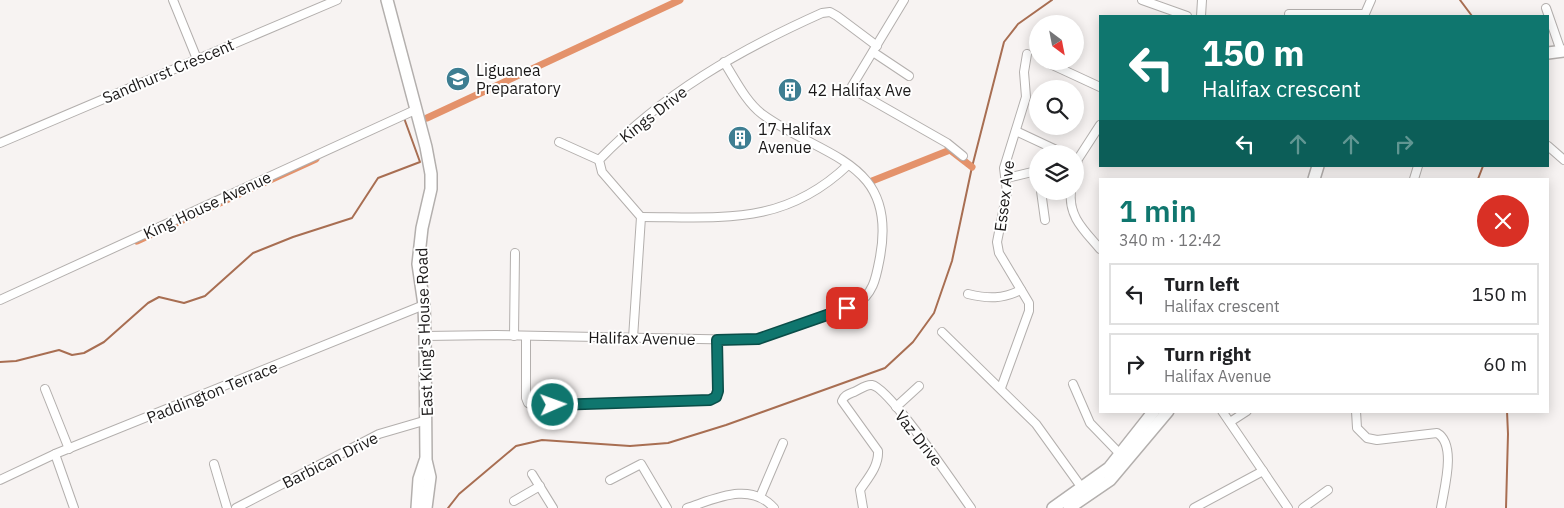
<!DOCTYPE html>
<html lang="en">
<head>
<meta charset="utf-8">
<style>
	:root { --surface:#fff; --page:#f2f2f2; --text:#202124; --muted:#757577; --line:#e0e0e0; --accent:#0f766e }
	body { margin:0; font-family:"IBM Plex Sans",sans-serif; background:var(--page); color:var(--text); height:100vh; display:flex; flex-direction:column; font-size:19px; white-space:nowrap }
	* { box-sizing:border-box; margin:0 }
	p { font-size:16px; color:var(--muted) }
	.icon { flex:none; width:28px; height:28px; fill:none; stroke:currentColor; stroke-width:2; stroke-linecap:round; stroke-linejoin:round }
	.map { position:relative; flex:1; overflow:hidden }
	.drawer { position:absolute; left:1099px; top:178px; width:450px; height:235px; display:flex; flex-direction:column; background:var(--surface); border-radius:0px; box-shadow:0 2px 12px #0003 }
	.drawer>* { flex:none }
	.banner { position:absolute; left:1099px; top:15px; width:450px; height:152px; border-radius:0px; box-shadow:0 2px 12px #0003; background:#0f766e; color:#fff; overflow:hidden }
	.needle { width:32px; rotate:148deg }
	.buttons { position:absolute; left:1029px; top:15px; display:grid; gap:10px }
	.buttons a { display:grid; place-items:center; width:55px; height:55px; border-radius:50%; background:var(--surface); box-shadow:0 2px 12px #0003; font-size:25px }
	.pin { position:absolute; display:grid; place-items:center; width:42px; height:42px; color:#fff; margin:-21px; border-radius:10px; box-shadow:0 2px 8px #0006 }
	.me { position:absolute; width:55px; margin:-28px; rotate:88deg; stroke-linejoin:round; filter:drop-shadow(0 0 4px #0008) }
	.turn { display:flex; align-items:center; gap:18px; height:105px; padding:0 20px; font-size:22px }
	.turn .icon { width:65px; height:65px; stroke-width:2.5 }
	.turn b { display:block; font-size:35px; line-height:42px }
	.lanes { display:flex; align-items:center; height:48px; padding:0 20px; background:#0003; justify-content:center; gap:25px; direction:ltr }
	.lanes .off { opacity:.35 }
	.round { display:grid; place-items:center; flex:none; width:52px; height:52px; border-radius:26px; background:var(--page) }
	.summary { display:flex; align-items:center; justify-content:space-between; height:85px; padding:0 20px }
	h1 { font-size:30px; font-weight:600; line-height:38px; color:var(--accent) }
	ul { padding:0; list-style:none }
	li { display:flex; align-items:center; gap:15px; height:62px; margin:0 10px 8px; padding:0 10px; border:2px solid var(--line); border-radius:0px }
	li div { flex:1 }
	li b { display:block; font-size:19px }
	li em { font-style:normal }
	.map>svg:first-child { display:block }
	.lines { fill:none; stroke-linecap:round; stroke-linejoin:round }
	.stream { stroke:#a86e52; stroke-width:2 }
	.canal { stroke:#e4926b; stroke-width:7 }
	.street-casing { stroke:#b3afad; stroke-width:10 }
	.secondary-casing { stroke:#b3afad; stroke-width:14 }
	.street { stroke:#fff; stroke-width:8 }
	.secondary { stroke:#fff; stroke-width:11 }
	.route-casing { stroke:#0a4d48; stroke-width:12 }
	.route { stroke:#0f766e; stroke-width:9 }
	.labels { text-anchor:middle; stroke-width:4; stroke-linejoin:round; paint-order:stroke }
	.poi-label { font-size:16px; fill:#1b1919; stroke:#fff; text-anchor:start }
	.street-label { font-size:16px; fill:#1b1919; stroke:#fff }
</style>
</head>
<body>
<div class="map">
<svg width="1564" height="508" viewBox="0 0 1564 508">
	<rect width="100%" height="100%" fill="#f7f3f2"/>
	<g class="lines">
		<g class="stream">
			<path d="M 1460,0 L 1472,16"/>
			<path d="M 1478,179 L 1483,166"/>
			<path d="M 0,362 L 16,361 L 59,350 L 72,355 L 84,353 L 104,342 L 148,303 L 159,297 L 184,303 L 205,296 L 253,253 L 293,237 L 352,218 L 378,178 L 420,162 L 404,118"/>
			<path d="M 448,508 L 459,494 L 516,446 L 542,440 L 630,446 L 668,443 L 726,425 L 885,368 L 913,342 L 934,313 L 952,261 L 972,167 L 1004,42 L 1018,24 L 1052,0"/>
			<path d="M 1506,508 L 1508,434 L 1507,411"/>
		</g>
		<g class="canal">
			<path d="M 427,118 L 680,0"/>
			<path d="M 872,181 L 950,150 L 972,167"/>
			<path d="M 137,241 L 316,159"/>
		</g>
		<g class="street-casing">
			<g id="street">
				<path d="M 173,0 L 197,59"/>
				<path d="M 904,0 L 852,86 L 854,90 L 947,143 L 963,156"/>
				<path d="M 1142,0 L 1187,16"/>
				<path d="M 1546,8 L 1561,51"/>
				<path d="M 1289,14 L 1363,14"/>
				<path d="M 1201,16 L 1202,0"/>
				<path d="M 1364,16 L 1371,0"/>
				<path d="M 873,52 L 909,76"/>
				<path d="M 1046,62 L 1100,87"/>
				<path d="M 1016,131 L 1065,154"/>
				<path d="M 559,142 L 599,160"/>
				<path d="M 0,143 L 337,0"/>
				<path d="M 1548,146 L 1564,160"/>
				<path d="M 1075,172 L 1078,159 L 1100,125"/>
				<path d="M 1007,178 L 1032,172 L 1038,176"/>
				<path d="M 1414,179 L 1418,166"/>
				<path d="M 1041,191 L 1045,220"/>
				<path d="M 1071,191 C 1068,217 1085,231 1100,249"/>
				<path d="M 641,217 C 723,217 784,226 848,165"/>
				<path d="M 968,294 C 989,299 1002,299 1021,290"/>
				<path d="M 0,300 L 415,110"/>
				<path d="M 942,332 L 1036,424 L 1082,488"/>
				<path d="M 425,336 L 496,335 L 750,340 L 767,336 L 855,306 C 874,293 876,278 880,257 C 898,160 822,158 762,114 C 746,102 735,79 724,62"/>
				<path d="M 514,336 L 515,253"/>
				<path d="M 526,336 L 526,398 L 528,403 L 533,405 L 710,400 L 715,397 L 718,391 L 717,340"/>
				<path d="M 633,338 L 641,217 L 602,172 L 599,160 C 664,93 737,51 822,13 L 830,12 L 837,16 L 877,46"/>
				<path d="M 1073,384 L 1090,423 L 1121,455"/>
				<path d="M 1001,388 L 1029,311 L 1029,303 L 999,253 L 997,242 L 1007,192 L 1004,168 L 1026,97 L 1024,72 L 1027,54"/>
				<path d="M 45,389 L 69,449"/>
				<path d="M 896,407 L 919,386"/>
				<path d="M 1222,411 L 1288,508"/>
				<path d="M 1356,411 L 1357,428 L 1367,438 L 1377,440 L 1437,433 C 1457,444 1444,489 1441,508"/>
				<path d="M 1230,422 L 1247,411"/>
				<path d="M 55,454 L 74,508"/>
				<path d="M 214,464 L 227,508"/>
				<path d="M 532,474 L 553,508"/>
				<path d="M 0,480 L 55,454 L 424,305"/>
				<path d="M 610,480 L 641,464 L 667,508"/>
				<path d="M 760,497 L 783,443"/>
				<path d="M 514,501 L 540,486"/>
				<path d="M 236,508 L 379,434 L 427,420"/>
				<path d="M 687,508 C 715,499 750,481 774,508"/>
				<path d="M 863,508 L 860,490 C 868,478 879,466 878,451 L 842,401 C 844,395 849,394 854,392 C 859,390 866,384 872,385 C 890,388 957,489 971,508"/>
				<path d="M 1194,508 L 1263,471"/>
				<path d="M 1303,508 L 1328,490"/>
			</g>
		</g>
		<g class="secondary-casing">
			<g id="secondary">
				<path d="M 387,0 L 426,147 L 431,174 L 431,189 L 422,228 L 418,264 L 424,305 L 425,336 L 426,460 L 430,477 L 426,508"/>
				<path d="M 1548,53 L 1564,51"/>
				<path d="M 1314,179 L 1318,166"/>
				<path d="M 417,508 L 419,479 L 425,461"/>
				<path d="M 1053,508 L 1109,468 L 1154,411"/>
				<path d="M 1069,508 L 1110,480 L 1168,411"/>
			</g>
		</g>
		<use href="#street" class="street"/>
		<use href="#secondary" class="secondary"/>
	</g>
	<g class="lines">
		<g class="route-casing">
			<path id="route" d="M 553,405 L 710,400 L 716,397 L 718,391 L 717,340 L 758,339 L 847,308"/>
		</g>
		<use href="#route" class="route"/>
	</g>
	<defs>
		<g id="school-disc" transform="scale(1.25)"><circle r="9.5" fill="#3e7e92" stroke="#fff"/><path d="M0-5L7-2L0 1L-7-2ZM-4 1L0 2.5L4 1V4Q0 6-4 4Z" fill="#fff"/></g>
		<g id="building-disc" transform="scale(1.25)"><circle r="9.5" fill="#3e7e92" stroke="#fff"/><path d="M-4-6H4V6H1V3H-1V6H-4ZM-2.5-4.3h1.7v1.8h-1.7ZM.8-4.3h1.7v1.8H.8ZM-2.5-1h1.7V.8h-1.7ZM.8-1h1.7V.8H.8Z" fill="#fff"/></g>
	</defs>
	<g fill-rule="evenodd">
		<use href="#school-disc" x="458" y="79"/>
		<use href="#building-disc" x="790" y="90"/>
		<use href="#building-disc" x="740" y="138"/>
	</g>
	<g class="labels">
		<g class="poi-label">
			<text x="476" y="76">Liguanea<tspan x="476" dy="18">Preparatory</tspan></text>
			<text x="808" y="96">42 Halifax Ave</text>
			<text x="758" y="135">17 Halifax<tspan x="758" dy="18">Avenue</tspan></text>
		</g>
		<g class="street-label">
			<text transform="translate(168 71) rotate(-23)" y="6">Sandhurst Crescent</text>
			<text transform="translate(653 114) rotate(-38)" y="6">Kings Drive</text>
			<text transform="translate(1004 196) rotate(-83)" y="6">Essex Ave</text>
			<text transform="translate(207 205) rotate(-25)" y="6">King House Avenue</text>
			<text transform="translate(424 332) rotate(-92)" y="6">East King's House Road</text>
			<text transform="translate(642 338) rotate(1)" y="6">Halifax Avenue</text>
			<text transform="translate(212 392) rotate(-22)" y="6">Paddington Terrace</text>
			<text transform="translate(919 438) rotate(52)" y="6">Vaz Drive</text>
			<text transform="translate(330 460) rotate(-27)" y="6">Barbican Drive</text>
		</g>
	</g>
</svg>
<div class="buttons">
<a><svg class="needle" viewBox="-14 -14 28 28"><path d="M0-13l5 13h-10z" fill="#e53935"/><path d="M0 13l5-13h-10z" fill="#757577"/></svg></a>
<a><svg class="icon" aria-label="search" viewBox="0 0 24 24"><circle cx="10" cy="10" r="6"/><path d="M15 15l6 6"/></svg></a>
<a><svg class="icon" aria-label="layers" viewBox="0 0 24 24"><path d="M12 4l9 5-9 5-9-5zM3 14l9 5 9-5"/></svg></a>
</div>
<div class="pin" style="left:847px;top:308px;background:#d93025"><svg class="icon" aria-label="arrive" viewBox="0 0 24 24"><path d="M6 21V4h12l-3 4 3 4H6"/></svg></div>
<svg class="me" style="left:553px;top:405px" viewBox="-20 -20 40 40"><circle r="17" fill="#0f766e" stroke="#fff" stroke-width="3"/><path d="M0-11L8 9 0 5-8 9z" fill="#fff"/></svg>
<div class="banner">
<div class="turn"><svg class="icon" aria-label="left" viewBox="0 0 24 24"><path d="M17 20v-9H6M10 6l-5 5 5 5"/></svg><div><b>150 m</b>Halifax crescent</div></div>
<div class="lanes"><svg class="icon" aria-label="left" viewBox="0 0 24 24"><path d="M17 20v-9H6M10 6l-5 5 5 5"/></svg><svg class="icon off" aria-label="ahead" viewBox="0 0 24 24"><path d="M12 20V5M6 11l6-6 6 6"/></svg><svg class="icon off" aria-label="ahead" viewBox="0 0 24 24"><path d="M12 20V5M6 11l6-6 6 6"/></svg><svg class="icon off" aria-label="right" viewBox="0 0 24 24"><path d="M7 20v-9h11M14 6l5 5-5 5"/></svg></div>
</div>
<section class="drawer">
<div class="summary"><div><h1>1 min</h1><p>340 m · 12:42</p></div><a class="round" style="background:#d93025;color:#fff"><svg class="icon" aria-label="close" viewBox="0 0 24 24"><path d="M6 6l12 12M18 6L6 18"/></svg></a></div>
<ul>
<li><svg class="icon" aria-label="left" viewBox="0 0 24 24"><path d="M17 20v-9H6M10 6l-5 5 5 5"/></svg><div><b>Turn left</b><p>Halifax crescent</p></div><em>150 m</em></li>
<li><svg class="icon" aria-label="right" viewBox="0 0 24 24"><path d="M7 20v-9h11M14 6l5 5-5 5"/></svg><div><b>Turn right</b><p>Halifax Avenue</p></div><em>60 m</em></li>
</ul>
</section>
</div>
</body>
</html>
